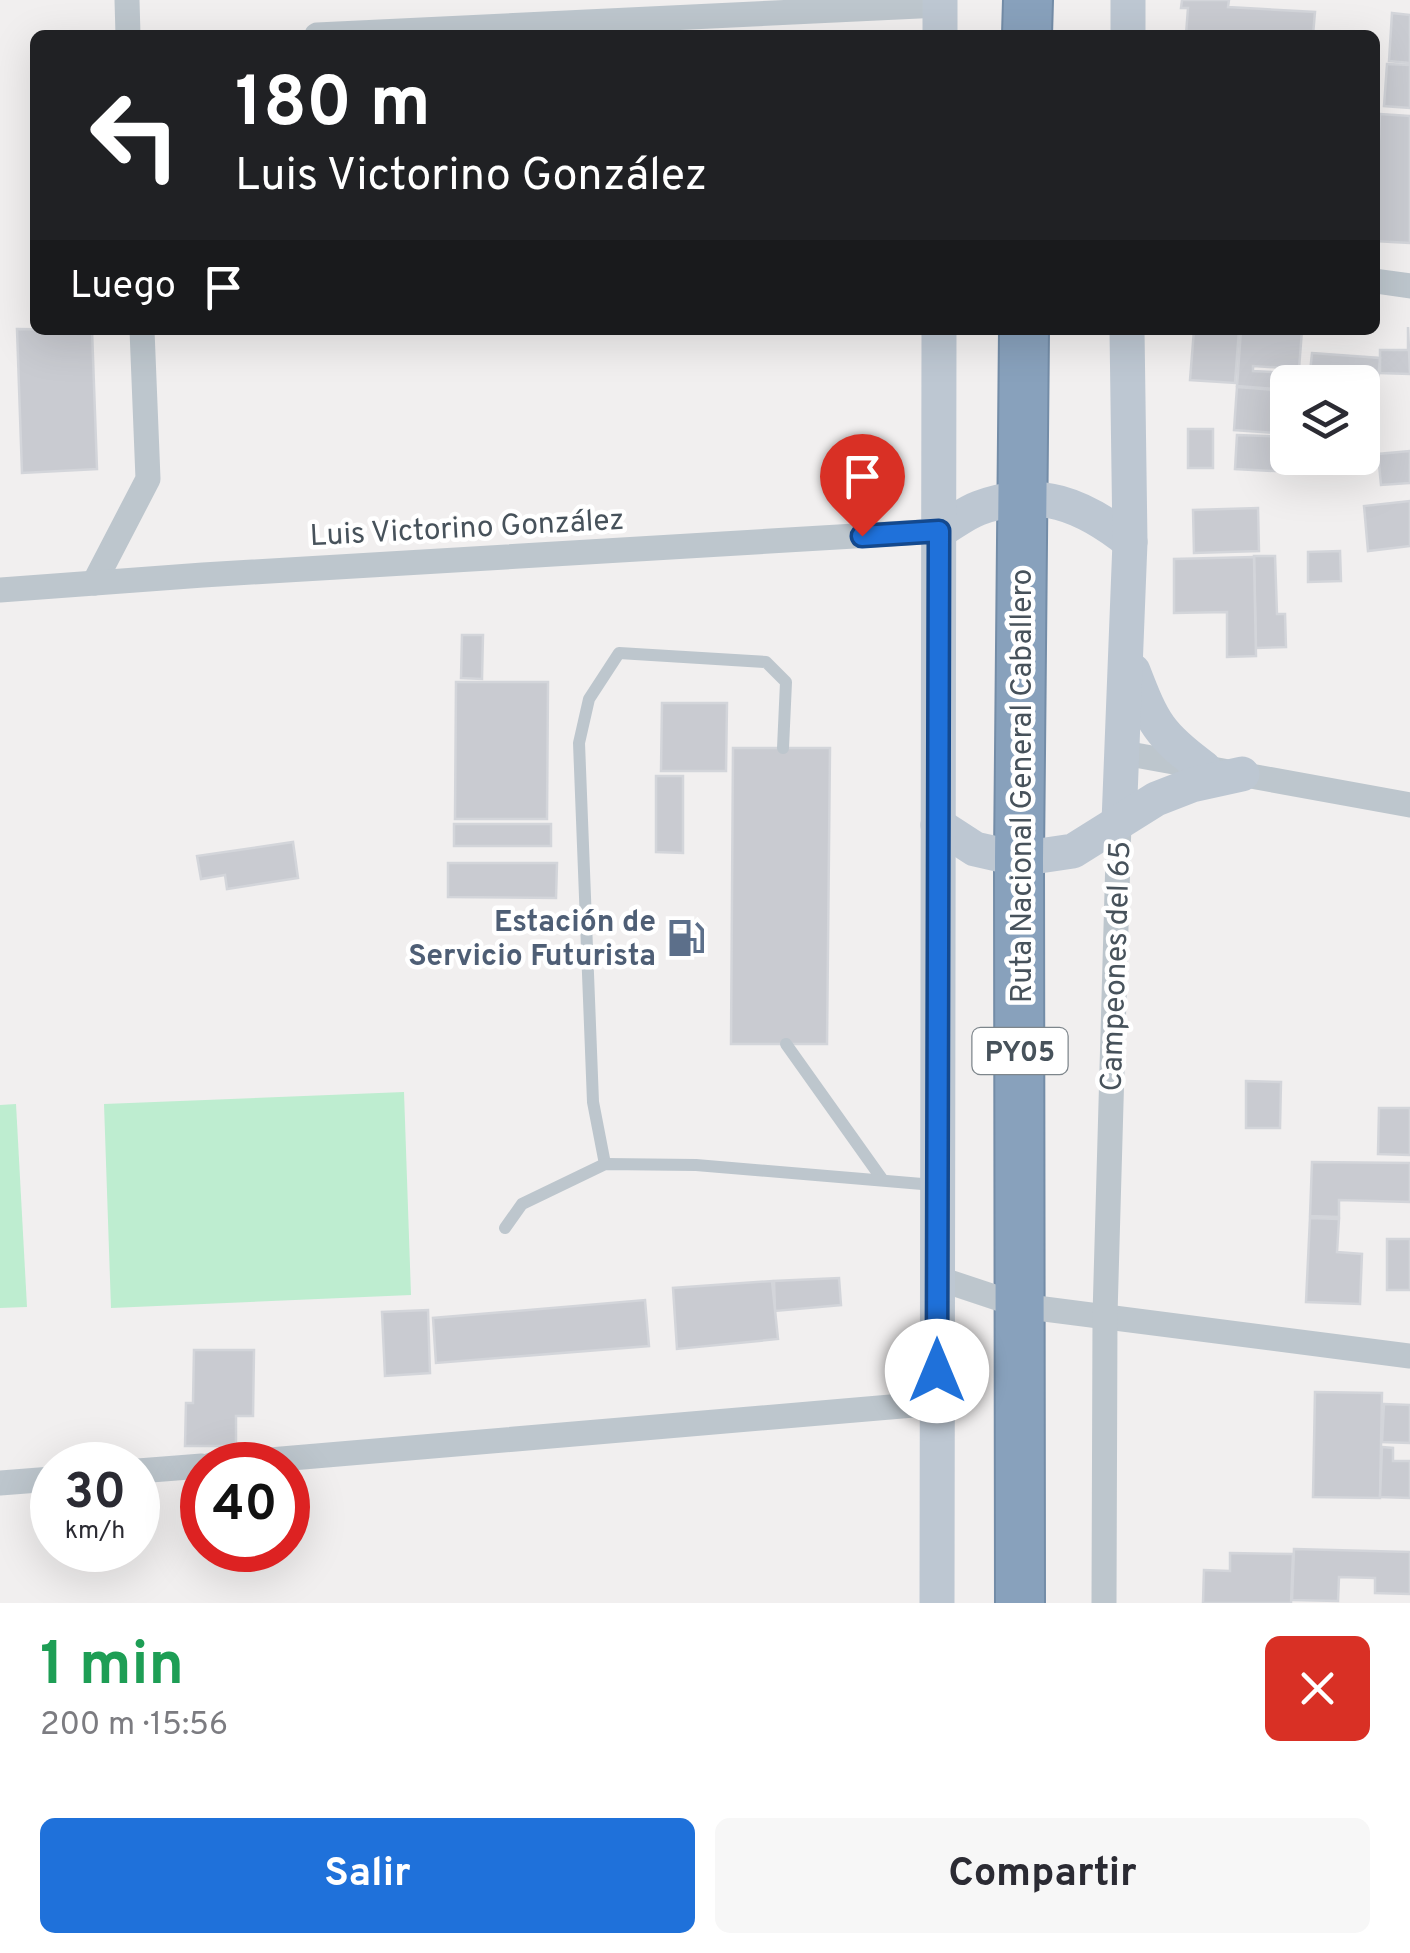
<!DOCTYPE html>
<html lang="es">
<head>
<meta charset="utf-8">
<style>
	:root { --surface:#fff; --page:#f7f7f7; --text:#2b2b33; --muted:#7c7c81; --accent:#1f71da }
	body { margin:0; font-family:Overpass,sans-serif; background:var(--page); color:var(--text); height:100vh; display:flex; flex-direction:column; font-size:38px; white-space:nowrap }
	* { box-sizing:border-box; margin:0 }
	p { font-size:32px; color:var(--muted) }
	.icon { flex:none; width:55px; height:55px; fill:none; stroke:currentColor; stroke-width:2; stroke-linecap:round; stroke-linejoin:round }
	.map { position:relative; height:1603px; overflow:hidden }
	.drawer { display:flex; flex-direction:column; background:var(--surface); flex:1 }
	.drawer>* { flex:none }
	.hud { position:absolute; left:30px; top:30px; width:1350px; height:305px; border-radius:15px; box-shadow:0 10px 40px #0002; background:#202124; color:#fff; overflow:hidden }
	.tools { position:absolute; left:1270px; top:365px; display:grid; gap:20px }
	.tools a { display:grid; place-items:center; width:110px; height:110px; border-radius:15px; background:var(--surface); box-shadow:0 10px 40px #0002; font-size:50px }
	.speed { position:absolute; left:30px; top:1442px; display:flex; gap:20px; font-size:50px; font-weight:700; text-align:center }
	.speed>* { display:grid; place-content:center; width:130px; height:130px; border-radius:50%; background:var(--surface); box-shadow:0 10px 40px #0002; line-height:1 }
	.speed small { font-size:25px; font-weight:400 }
	.speed .limit { border:15px solid #d22; background:#fff; color:#111 }
	.pin { position:absolute; display:grid; place-items:center; width:85px; height:85px; color:#fff; margin:-102px -42px; border-radius:50% 50% 50% 0; rotate:-45deg; box-shadow:0 0 10px #0007 }
	.pin .icon { rotate:45deg }
	.me { position:absolute; width:110px; margin:-55px; rotate:0deg; stroke-linejoin:round; filter:drop-shadow(0 0 8px #0008) }
	.turn { display:flex; align-items:center; gap:35px; height:210px; padding:0 40px; font-size:45px }
	.turn .icon { width:130px; height:130px; stroke-width:2.5 }
	.turn b { display:block; font-size:70px; line-height:85px }
	.then { display:flex; align-items:center; height:95px; padding:0 40px; background:#0003; gap:20px; font-size:38px }
	.round { display:grid; place-items:center; flex:none; width:105px; height:105px; border-radius:15px; background:var(--page) }
	.overview { display:flex; align-items:center; justify-content:space-between; height:170px; padding:0 40px }
	h1 { font-size:60px; font-weight:700; line-height:75px; color:#1e9e55 }
	.primary-button { display:flex; gap:20px; margin-top:auto; padding:20px 40px }
	.primary-button a { flex:1; height:115px; border-radius:15px; background:var(--accent); color:#fff; font-size:40px; font-weight:700; line-height:115px; text-align:center }
	.primary-button a+a { background:var(--page); color:var(--text) }
	.map>svg:first-child { display:block }
	.green { fill:#beedd0 }
	.building { fill:#c9cbd1; stroke:#d3d5da; stroke-width:2.5 }
	.lines { fill:none; stroke-linecap:round; stroke-linejoin:round }
	.highway-casing { stroke:#738ca7; stroke-width:52 }
	.lane { stroke:#bdc6cd; stroke-width:12 }
	.street { stroke:#bdc6cd; stroke-width:25 }
	.secondary { stroke:#bdc7d2; stroke-width:35 }
	.highway { stroke:#88a1bc; stroke-width:48 }
	.route-casing { stroke:#14498e; stroke-width:25 }
	.route { stroke:#1f71da; stroke-width:18 }
	.labels { text-anchor:middle; stroke-width:9; stroke-linejoin:round; paint-order:stroke }
	.shield { fill:#fff; stroke:#7e868c; stroke-width:2.5 }
	.shield-label { font-size:28px; font-weight:bold; fill:#47525b }
	.street-label { font-size:30px; fill:#47525b; stroke:#fff }
	.service-label { font-size:30px; font-weight:bold; fill:#4e5e75; stroke:#fff; text-anchor:end }
</style>
</head>
<body>
<div class="map">
<svg width="1410" height="1603" viewBox="0 0 1410 1603">
	<rect width="100%" height="100%" fill="#f1efef"/>
	<g class="green">
		<path d="M 404,1092 L 411,1295 L 111,1308 L 104,1104 Z"/>
		<path d="M 16,1104 L 27,1307 L 0,1308 L 0,1105 Z"/>
	</g>
	<g class="building">
		<path d="M 1182,0 L 1229,0 L 1228,7 L 1315,12 L 1313,35 L 1186,35 L 1188,8 L 1181,8 Z"/>
		<path d="M 1392,13 L 1410,15 L 1410,63 L 1389,61 Z"/>
		<path d="M 1387,64 L 1410,65 L 1410,108 L 1384,106 Z"/>
		<path d="M 1380,114 L 1410,116 L 1410,243 L 1375,241 Z"/>
		<path d="M 1408,327 L 1410,374 L 1380,373 L 1380,350 L 1408,350 Z"/>
		<path d="M 17,329 L 92,330 L 97,469 L 22,473 Z"/>
		<path d="M 1194,330 L 1239,330 L 1235,383 L 1190,380 Z"/>
		<path d="M 1241,330 L 1302,330 L 1299,369 L 1253,366 L 1253,371 L 1288,373 L 1287,390 L 1237,386 Z"/>
		<path d="M 1312,353 L 1380,358 L 1377,391 L 1362,390 L 1362,382 L 1309,382 Z"/>
		<path d="M 1237,387 L 1288,391 L 1288,434 L 1234,430 Z"/>
		<rect x="1188" y="429" width="25" height="39"/>
		<path d="M 1237,435 L 1288,437 L 1288,458 L 1294,458 L 1293,472 L 1235,469 Z"/>
		<path d="M 1410,451 L 1410,483 L 1381,485 L 1378,454 Z"/>
		<path d="M 1410,501 L 1410,546 L 1368,551 L 1364,506 Z"/>
		<path d="M 1258,508 L 1259,551 L 1194,553 L 1193,510 Z"/>
		<path d="M 1340,551 L 1341,581 L 1308,582 L 1308,552 Z"/>
		<path d="M 1254,556 L 1275,556 L 1277,614 L 1285,614 L 1286,647 L 1256,648 Z"/>
		<path d="M 1254,557 L 1256,656 L 1227,657 L 1227,612 L 1174,613 L 1174,559 Z"/>
		<path d="M 462,635 L 483,635 L 482,679 L 461,678 Z"/>
		<path d="M 456,682 L 548,682 L 547,819 L 455,819 Z"/>
		<path d="M 662,703 L 727,703 L 726,771 L 661,771 Z"/>
		<path d="M 733,748 L 830,748 L 827,1044 L 731,1044 Z"/>
		<path d="M 656,776 L 683,776 L 683,853 L 656,852 Z"/>
		<rect x="454" y="824" width="97" height="22"/>
		<path d="M 293,842 L 298,878 L 227,889 L 225,875 L 201,879 L 197,856 Z"/>
		<path d="M 448,863 L 557,863 L 556,898 L 448,897 Z"/>
		<path d="M 1246,1081 L 1281,1082 L 1280,1128 L 1246,1128 Z"/>
		<path d="M 1379,1108 L 1410,1108 L 1410,1155 L 1378,1154 Z"/>
		<path d="M 1312,1162 L 1410,1163 L 1410,1202 L 1339,1200 L 1339,1217 L 1310,1216 Z"/>
		<path d="M 1310,1218 L 1339,1219 L 1337,1252 L 1362,1254 L 1360,1304 L 1306,1302 Z"/>
		<rect x="1387" y="1239" width="23" height="51"/>
		<path d="M 839,1278 L 841,1305 L 775,1311 L 774,1281 Z"/>
		<path d="M 772,1281 L 778,1339 L 677,1349 L 673,1288 Z"/>
		<path d="M 645,1300 L 649,1346 L 436,1363 L 433,1318 Z"/>
		<path d="M 428,1310 L 430,1373 L 385,1376 L 382,1312 Z"/>
		<path d="M 194,1350 L 254,1350 L 253,1416 L 236,1416 L 236,1446 L 185,1446 L 186,1403 L 193,1403 Z"/>
		<path d="M 1315,1392 L 1382,1393 L 1380,1498 L 1313,1497 Z"/>
		<path d="M 1384,1404 L 1410,1405 L 1410,1443 L 1382,1442 Z"/>
		<path d="M 1382,1447 L 1393,1448 L 1393,1461 L 1410,1461 L 1410,1498 L 1380,1497 Z"/>
		<path d="M 1294,1549 L 1410,1552 L 1410,1594 L 1375,1593 L 1375,1578 L 1339,1577 L 1338,1601 L 1292,1600 Z"/>
		<path d="M 1230,1553 L 1293,1554 L 1291,1603 L 1203,1603 L 1204,1570 L 1230,1571 Z"/>
	</g>
	<g class="lines">
		<g class="highway-casing">
			<g id="highway">
				<path d="M 1027,35 L 1028,0"/>
				<path d="M 1020,1603 L 1019,859 L 1024,330"/>
			</g>
		</g>
		<g class="lane">
			<path d="M 786,1044 L 882,1179"/>
			<path d="M 605,1164 L 593,1102 L 579,743 L 589,699 L 619,653 L 766,662 L 786,682 L 783,748"/>
			<path d="M 505,1228 L 522,1204 L 605,1164 L 696,1165 L 934,1185"/>
		</g>
		<g class="street">
			<path d="M 127,0 L 128,35"/>
			<path d="M 317,35 L 940,5"/>
			<path d="M 1375,281 L 1410,286"/>
			<path d="M 94,583 L 148,479 L 142,330"/>
			<path d="M 0,590 L 203,575 L 939,531"/>
			<path d="M 1124,753 L 1410,805"/>
			<path d="M 937,1278 L 1021,1306 L 1410,1356"/>
			<path d="M 211,1465 L 937,1403"/>
			<path d="M 138,1471 L 202,1466"/>
			<path d="M 0,1483 L 52,1479"/>
			<path d="M 1104,1603 L 1105,1315 L 1119,822"/>
		</g>
		<g class="secondary">
			<path d="M 940,35 L 940,0"/>
			<path d="M 1128,35 L 1128,0"/>
			<path d="M 939,531 C 952,524 965,513 979,508 C 1038,486 1084,505 1130,542"/>
			<path d="M 1133,671 C 1153,723 1159,735 1204,768"/>
			<path d="M 1119,822 L 1130,542 L 1127,330"/>
			<path d="M 938,825 L 975,849 L 1019,859 L 1073,851 L 1156,799 L 1192,785 L 1242,774"/>
			<path d="M 937,1603 L 939,330"/>
		</g>
		<use href="#highway" class="highway"/>
	</g>
	<g class="lines">
		<g class="route-casing">
			<path id="route" d="M 862,536 L 939,531 L 937,1371"/>
		</g>
		<use href="#route" class="route"/>
	</g>
	<defs>
		<g id="fuel-bare" transform="scale(3)"><path d="M-5.5-6h7V0h2V4h1.3V-2.5L3-4.5l.8-.8L6-3V5H2.5V1h-1V6h-7ZM-4.2-4.7v3.2H.2V-4.7Z" fill="#5c6f8a" stroke="#fff" stroke-width="2.5" paint-order="stroke"/></g>
	</defs>
	<g fill-rule="evenodd">
		<use href="#fuel-bare" x="686" y="938"/>
	</g>
	<g class="labels">
		<rect class="shield" x="972.5" y="1028" width="95" height="46" rx="8"/>
		<g class="shield-label">
			<text x="1020" y="1061">PY05</text>
		</g>
		<g class="street-label">
			<text transform="translate(467 527) rotate(-3)" y="10">Luis Victorino González</text>
			<text transform="translate(1021 786) rotate(-90)" y="10">Ruta Nacional General Caballero</text>
			<text transform="translate(1115 966) rotate(-88)" y="10">Campeones del 65</text>
		</g>
		<g class="service-label">
			<text x="656" y="931">Estación de<tspan x="656" dy="34">Servicio Futurista</tspan></text>
		</g>
	</g>
</svg>
<div class="tools">
<a><svg class="icon" aria-label="layers" viewBox="0 0 24 24"><path d="M12 4l9 5-9 5-9-5zM3 14l9 5 9-5"/></svg></a>
</div>
<div class="speed"><div>30<small>km/h</small></div><div class="limit">40</div></div>
<div class="pin" style="left:862px;top:536px;background:#d93025"><svg class="icon" aria-label="arrive" viewBox="0 0 24 24"><path d="M6 21V4h12l-3 4 3 4H6"/></svg></div>
<svg class="me" style="left:937px;top:1371px" viewBox="-20 -20 40 40"><circle r="19" fill="#fff"/><path d="M0-13L10 11 0 6-10 11z" fill="#1f71da"/></svg>
<div class="hud">
<div class="turn"><svg class="icon" aria-label="left" viewBox="0 0 24 24"><path d="M17 20v-9H6M10 6l-5 5 5 5"/></svg><div><b>180 m</b>Luis Victorino González</div></div>
<div class="then">Luego<svg class="icon" aria-label="arrive" viewBox="0 0 24 24"><path d="M6 21V4h12l-3 4 3 4H6"/></svg></div>
</div>
</div>
<section class="drawer">
<div class="overview"><div><h1>1 min</h1><p>200 m · 15:56</p></div><a class="round" style="background:#d93025;color:#fff"><svg class="icon" aria-label="close" viewBox="0 0 24 24"><path d="M6 6l12 12M18 6L6 18"/></svg></a></div>
<div class="primary-button"><a>Salir</a><a>Compartir</a></div>
</section>
</body>
</html>
